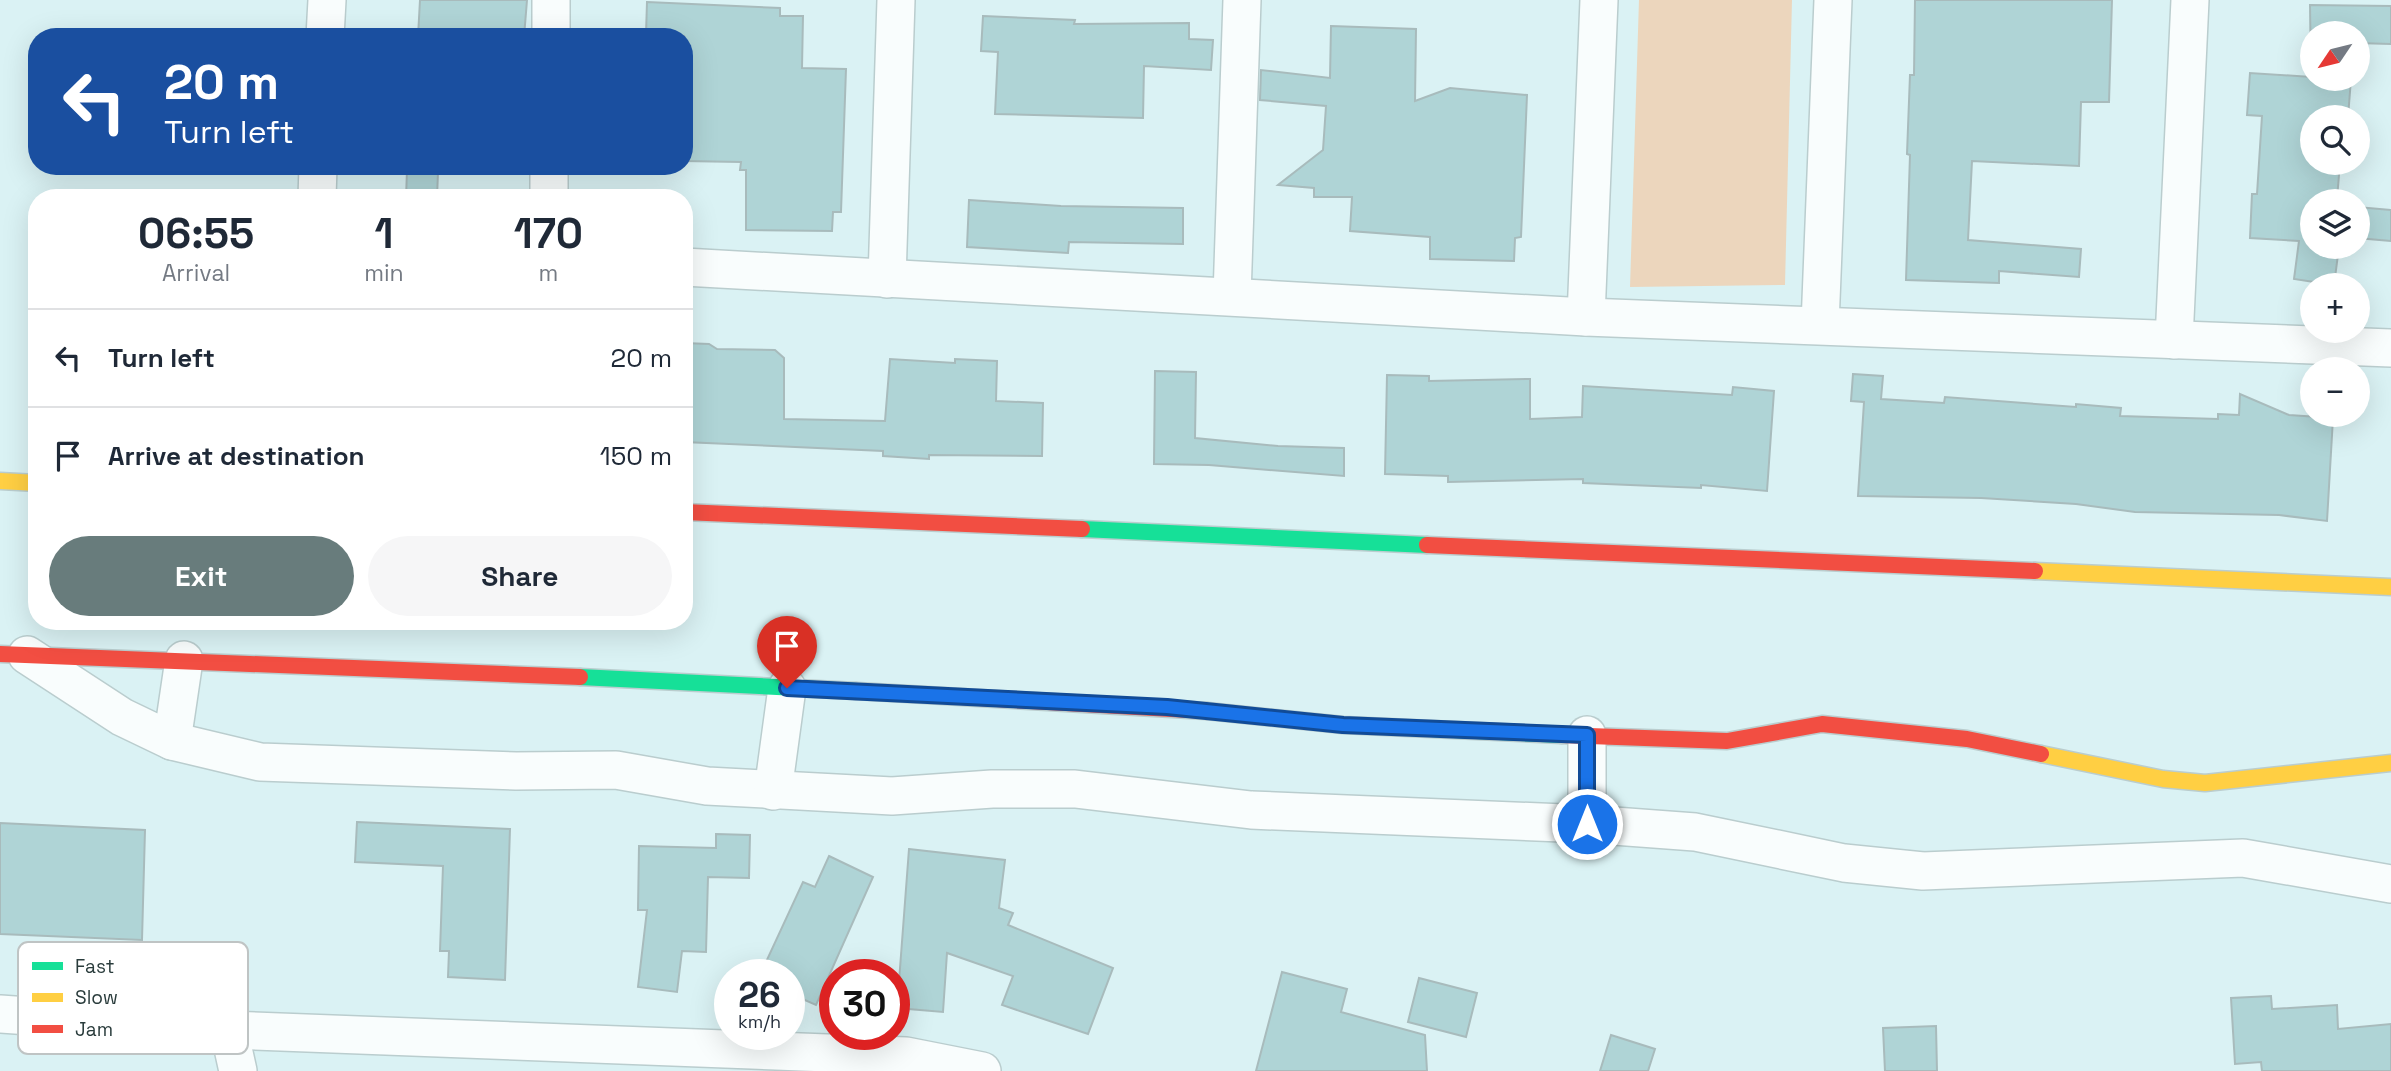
<!DOCTYPE html>
<html lang="en">
<head>
<meta charset="utf-8">
<style>
	:root { --surface:#fff; --page:#f6f6f7; --text:#1f2937; --muted:#747a83; --line:#e0e1e3; --accent:#687c7c }
	body { margin:0; font-family:"Space Grotesk",sans-serif; background:var(--page); color:var(--text); height:100vh; display:flex; flex-direction:column; font-size:26px; white-space:nowrap }
	* { box-sizing:border-box; margin:0 }
	p { font-size:23px; color:var(--muted) }
	.icon { flex:none; width:38px; height:38px; fill:none; stroke:currentColor; stroke-width:2; stroke-linecap:round; stroke-linejoin:round }
	.map { position:relative; flex:1; overflow:hidden }
	.panel { position:absolute; left:28px; top:189px; width:665px; height:441px; display:flex; flex-direction:column; background:var(--surface); border-radius:28px; box-shadow:0 7px 28px #0002 }
	.panel>* { flex:none }
	.banner { position:absolute; left:28px; top:28px; width:665px; height:147px; border-radius:28px; box-shadow:0 7px 28px #0002; background:#1a4fa0; color:#fff; overflow:hidden }
	.needle { width:46px; rotate:235deg }
	.buttons { position:absolute; left:2300px; top:21px; display:grid; gap:14px }
	.buttons a { display:grid; place-items:center; width:70px; height:70px; border-radius:50%; background:var(--surface); box-shadow:0 7px 28px #0002; font-size:35px }
	.speed { position:absolute; left:714px; top:959px; display:flex; gap:14px; font-size:35px; font-weight:700; text-align:center }
	.speed>* { display:grid; place-content:center; width:91px; height:91px; border-radius:50%; background:var(--surface); box-shadow:0 7px 28px #0002; line-height:1 }
	.speed small { font-size:18px; font-weight:400 }
	.speed .limit { border:10px solid #d22; background:#fff; color:#111 }
	.pin { position:absolute; display:grid; place-items:center; width:60px; height:60px; color:#fff; margin:-72px -30px; border-radius:50% 50% 50% 0; rotate:-45deg; box-shadow:0 0 7px #0007 }
	.pin .icon { rotate:45deg }
	.me { position:absolute; width:77px; margin:-38px; rotate:0deg; stroke-linejoin:round; filter:drop-shadow(0 0 5px #0008) }
	.turn { display:flex; align-items:center; gap:24px; height:147px; padding:0 21px; font-size:32px }
	.turn .icon { width:91px; height:91px; stroke-width:2.5 }
	.turn b { display:block; font-size:49px; line-height:60px }
	.eta { display:flex; justify-content:space-evenly; align-items:center; height:119px; text-align:center }
	.eta b { font-size:42px; font-weight:700; line-height:49px }
	.primary-button { display:flex; gap:14px; margin-top:auto; padding:14px 21px }
	.primary-button a { flex:1; height:80px; border-radius:42px; background:var(--accent); color:#fff; font-size:28px; font-weight:700; line-height:80px; text-align:center }
	.primary-button a+a { background:var(--page); color:var(--text) }
	ul { padding:0; list-style:none }
	li { display:flex; align-items:center; gap:21px; height:98px; padding:0 21px; border-top:2px solid var(--line) }
	li div { flex:1 }
	li b { display:block; font-size:26px }
	li em { font-style:normal }
	.map>svg:first-child { display:block }
	.green { fill:#ecd6bd }
	.building { fill:#afd4d6; stroke:#a8bbbc; stroke-width:2 }
	.lines { fill:none; stroke-linecap:round; stroke-linejoin:round }
	.street-casing { stroke:#bacdce; stroke-width:40 }
	.fast-casing { stroke:#bacdce; stroke-width:19 }
	.slow-casing { stroke:#bacdce; stroke-width:19 }
	.jam-casing { stroke:#bacdce; stroke-width:19 }
	.street { stroke:#f9fdfd; stroke-width:37 }
	.fast { stroke:#16e098; stroke-width:16 }
	.slow { stroke:#ffcf43; stroke-width:16 }
	.jam { stroke:#f24e42; stroke-width:16 }
	.route-casing { stroke:#114b97; stroke-width:18 }
	.route { stroke:#1a73e8; stroke-width:12 }
	.key { fill:#fff; stroke:#bfc4c4; stroke-width:2 }
	.key-label { font-size:19px; fill:#2a3c3c }
</style>
</head>
<body>
<div class="map">
<svg width="2391" height="1071" viewBox="0 0 2391 1071">
	<rect width="100%" height="100%" fill="#daf2f4"/>
	<path class="green" d="M 1639,0 L 1792,0 L 1785,285 L 1630,287 Z"/>
	<g class="building">
		<path d="M 420,0 L 527,0 L 524,37 L 418,37 Z"/>
		<path d="M 1915,0 L 2112,0 L 2109,102 L 2081,102 L 2079,166 L 1972,161 L 1968,240 L 2081,249 L 2079,277 L 1999,271 L 1999,283 L 1906,280 L 1910,155 L 1907,154 L 1910,75 L 1914,75 Z"/>
		<path d="M 647,2 L 780,8 L 780,16 L 803,16 L 802,68 L 846,69 L 841,212 L 833,212 L 832,231 L 746,230 L 746,170 L 740,170 L 741,162 L 684,161 L 684,36 L 646,34 Z"/>
		<path d="M 2310,5 L 2391,6 L 2391,44 L 2357,43 L 2357,33 L 2312,33 L 2312,79 L 2351,79 L 2348,117 L 2312,117 L 2312,163 L 2340,163 L 2337,199 L 2341,201 L 2312,201 L 2312,247 L 2339,247 L 2334,285 L 2294,279 L 2299,241 L 2250,238 L 2252,194 L 2257,194 L 2262,116 L 2247,115 L 2250,73 L 2311,77 Z"/>
		<path d="M 983,16 L 1075,20 L 1074,24 L 1189,23 L 1189,39 L 1213,40 L 1211,70 L 1144,66 L 1143,118 L 995,114 L 998,52 L 981,51 Z"/>
		<path d="M 1331,26 L 1416,29 L 1415,101 L 1450,88 L 1527,95 L 1521,237 L 1515,238 L 1514,261 L 1430,259 L 1430,237 L 1350,231 L 1352,197 L 1314,197 L 1314,188 L 1278,185 L 1323,150 L 1326,106 L 1260,100 L 1261,70 L 1330,78 Z"/>
		<path d="M 407,170 L 438,172 L 437,198 L 406,198 Z"/>
		<path d="M 969,200 L 1061,206 L 1183,208 L 1183,244 L 1069,242 L 1068,253 L 967,247 Z"/>
		<path d="M 2357,207 L 2391,210 L 2391,241 L 2357,238 Z"/>
		<path d="M 684,343 L 709,344 L 717,349 L 775,350 L 784,358 L 784,419 L 885,421 L 890,359 L 955,363 L 955,359 L 997,361 L 996,401 L 1043,403 L 1042,456 L 929,455 L 929,459 L 883,456 L 883,451 L 684,442 Z"/>
		<path d="M 1155,371 L 1196,372 L 1195,438 L 1278,446 L 1344,448 L 1344,476 L 1209,465 L 1154,464 Z"/>
		<path d="M 1853,374 L 1883,376 L 1881,399 L 1944,403 L 1945,397 L 2076,407 L 2076,404 L 2121,408 L 2120,416 L 2218,419 L 2218,414 L 2239,415 L 2240,394 L 2289,415 L 2333,418 L 2327,521 L 2279,515 L 2135,512 L 2076,504 L 1981,498 L 1858,496 L 1864,402 L 1851,401 Z"/>
		<path d="M 1387,375 L 1429,376 L 1429,381 L 1530,379 L 1530,419 L 1582,417 L 1583,386 L 1732,395 L 1733,387 L 1774,391 L 1767,491 L 1701,485 L 1701,488 L 1583,483 L 1583,479 L 1448,482 L 1448,476 L 1385,474 Z"/>
		<path d="M 357,822 L 510,829 L 505,980 L 448,977 L 449,951 L 440,951 L 443,866 L 355,862 Z"/>
		<path d="M 0,823 L 145,830 L 142,940 L 0,934 Z"/>
		<path d="M 716,834 L 750,835 L 749,878 L 708,877 L 706,952 L 682,951 L 677,992 L 638,987 L 647,910 L 638,910 L 639,846 L 716,848 Z"/>
		<path d="M 909,849 L 1005,860 L 999,908 L 1013,913 L 1008,925 L 1113,968 L 1088,1034 L 1002,1005 L 1013,976 L 947,953 L 943,1012 L 897,1008 Z"/>
		<path d="M 829,856 L 873,877 L 816,1005 L 789,993 L 789,975 L 760,975 L 803,882 L 815,887 Z"/>
		<path d="M 1282,972 L 1347,989 L 1341,1012 L 1425,1035 L 1427,1071 L 1256,1071 Z"/>
		<path d="M 1419,978 L 1477,993 L 1466,1037 L 1408,1022 Z"/>
		<path d="M 2271,996 L 2272,1009 L 2337,1005 L 2338,1029 L 2391,1024 L 2391,1071 L 2262,1071 L 2261,1062 L 2235,1064 L 2231,998 Z"/>
		<path d="M 1936,1026 L 1937,1071 L 1885,1071 L 1883,1028 Z"/>
		<path d="M 1611,1035 L 1655,1049 L 1648,1071 L 1600,1071 Z"/>
	</g>
	<g class="lines">
		<g class="street-casing">
			<g id="street">
				<path d="M 325,37 L 327,0"/>
				<path d="M 551,37 L 551,0"/>
				<path d="M 317,198 L 318,166"/>
				<path d="M 549,198 L 549,166"/>
				<path d="M 684,267 L 1586,317 L 2391,348"/>
				<path d="M 887,279 L 896,0"/>
				<path d="M 1232,296 L 1242,0"/>
				<path d="M 1586,317 L 1599,0"/>
				<path d="M 1820,325 L 1833,0"/>
				<path d="M 2174,340 L 2190,0"/>
				<path d="M 27,655 L 122,717 L 172,741 L 260,762 L 516,771 L 616,770 L 707,786 L 892,796 L 992,789 L 1075,789 L 1251,810 L 1587,824 L 1695,832 L 1844,863 L 1923,871 L 2243,858 L 2391,884"/>
				<path d="M 172,741 L 184,660"/>
				<path d="M 773,791 L 787,688"/>
				<path d="M 1587,824 L 1587,735"/>
				<path d="M 0,1014 L 229,1030 L 906,1056 L 982,1071"/>
				<path d="M 229,1030 L 238,1071"/>
			</g>
		</g>
		<g class="fast-casing">
			<g id="fast">
				<path d="M 1082,529 L 1427,545"/>
				<path d="M 580,677 L 856,691"/>
				<path d="M 1207,711 L 1343,725 L 1562,735"/>
			</g>
		</g>
		<g class="slow-casing">
			<g id="slow">
				<path d="M 0,481 L 37,483"/>
				<path d="M 2035,571 L 2391,587"/>
				<path d="M 2041,754 L 2163,779 L 2205,783 L 2391,763"/>
			</g>
		</g>
		<g class="jam-casing">
			<g id="jam">
				<path d="M 684,512 L 1082,529"/>
				<path d="M 1427,545 L 2035,571"/>
				<path d="M 0,654 L 580,677"/>
				<path d="M 856,691 L 1207,711"/>
				<path d="M 1562,735 L 1727,741 L 1822,724 L 1967,739 L 2041,754"/>
			</g>
		</g>
		<use href="#street" class="street"/>
		<use href="#fast" class="fast"/>
		<use href="#slow" class="slow"/>
		<use href="#jam" class="jam"/>
	</g>
	<g class="lines">
		<g class="route-casing">
			<path id="route" d="M 787,688 L 1167,707 L 1343,725 L 1587,735 L 1587,824"/>
		</g>
		<use href="#route" class="route"/>
	</g>
	<rect x="18" y="942" width="230" height="112" rx="10" class="key"/>
	<rect x="32" y="962" width="31" height="8" fill="#16e098"/>
	<rect x="32" y="993" width="31" height="9" fill="#ffcf43"/>
	<rect x="32" y="1025" width="31" height="8" fill="#f24e42"/>
	<g class="key-label">
		<text x="75" y="973">Fast</text>
		<text x="75" y="1004">Slow</text>
		<text x="75" y="1036">Jam</text>
	</g>
</svg>
<div class="buttons">
<a><svg class="needle" viewBox="-14 -14 28 28"><path d="M0-13l5 13h-10z" fill="#e53935"/><path d="M0 13l5-13h-10z" fill="#747a83"/></svg></a>
<a><svg class="icon" aria-label="search" viewBox="0 0 24 24"><circle cx="10" cy="10" r="6"/><path d="M15 15l6 6"/></svg></a>
<a><svg class="icon" aria-label="layers" viewBox="0 0 24 24"><path d="M12 4l9 5-9 5-9-5zM3 14l9 5 9-5"/></svg></a>
<a>+</a>
<a>−</a>
</div>
<div class="speed"><div>26<small>km/h</small></div><div class="limit">30</div></div>
<div class="pin" style="left:787px;top:688px;background:#d93025"><svg class="icon" aria-label="arrive" viewBox="0 0 24 24"><path d="M6 21V4h12l-3 4 3 4H6"/></svg></div>
<svg class="me" style="left:1587px;top:824px" viewBox="-20 -20 40 40"><circle r="17" fill="#1a73e8" stroke="#fff" stroke-width="3"/><path d="M0-11L8 9 0 5-8 9z" fill="#fff"/></svg>
<div class="banner">
<div class="turn"><svg class="icon" aria-label="left" viewBox="0 0 24 24"><path d="M17 20v-9H6M10 6l-5 5 5 5"/></svg><div><b>20 m</b>Turn left</div></div>
</div>
<section class="panel">
<div class="eta">
<div><b>06:55</b><p>Arrival</p></div>
<div><b>1</b><p>min</p></div>
<div><b>170</b><p>m</p></div>
</div>
<ul>
<li><svg class="icon" aria-label="left" viewBox="0 0 24 24"><path d="M17 20v-9H6M10 6l-5 5 5 5"/></svg><div><b>Turn left</b></div><em>20 m</em></li>
<li><svg class="icon" aria-label="arrive" viewBox="0 0 24 24"><path d="M6 21V4h12l-3 4 3 4H6"/></svg><div><b>Arrive at destination</b></div><em>150 m</em></li>
</ul>
<div class="primary-button"><a>Exit</a><a>Share</a></div>
</section>
</div>
</body>
</html>
